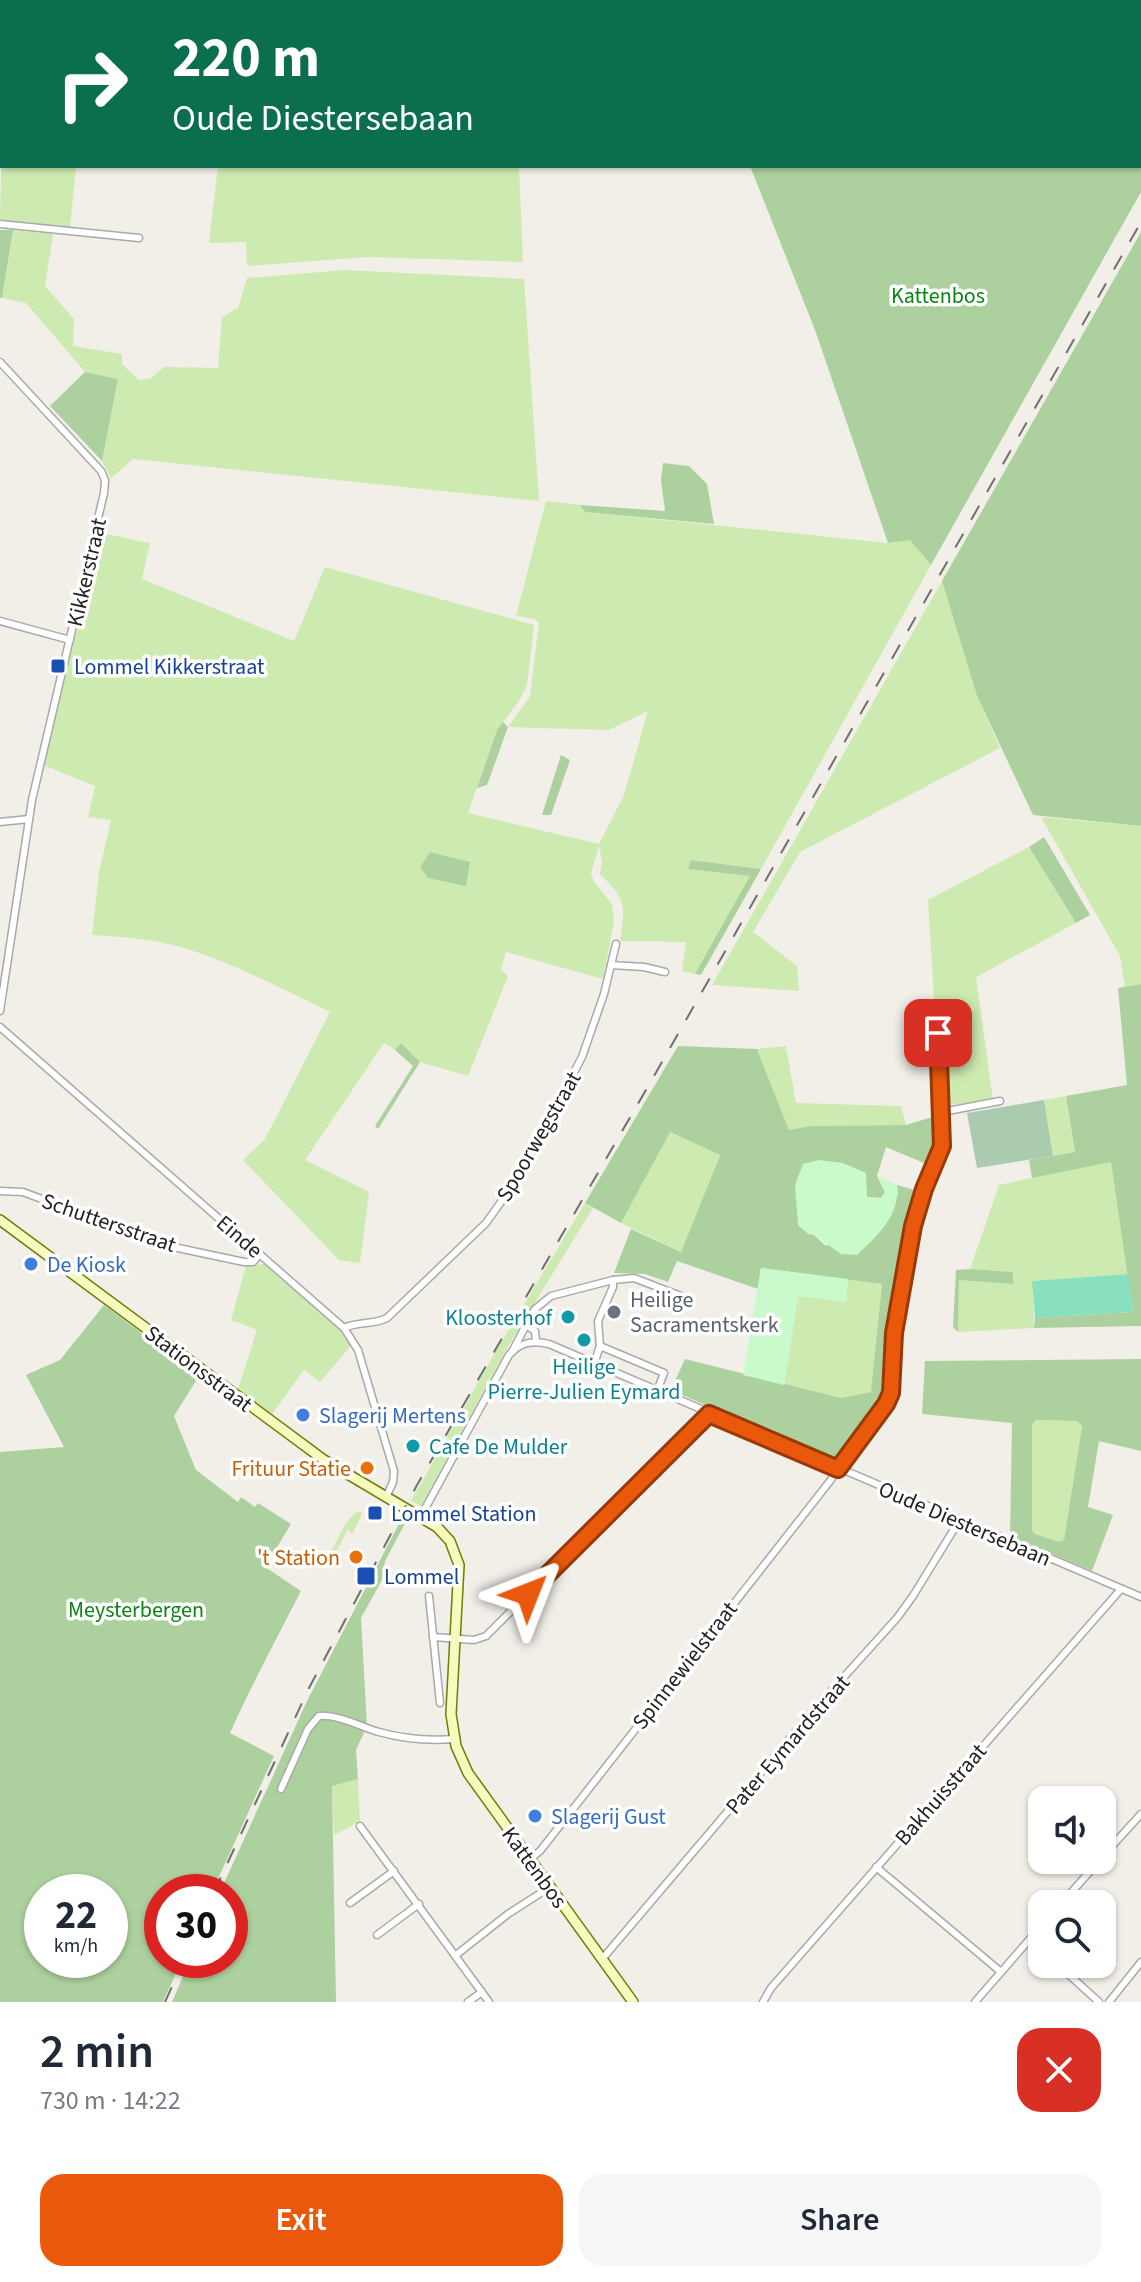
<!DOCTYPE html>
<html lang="en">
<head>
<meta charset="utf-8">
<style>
	:root { --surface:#fff; --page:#f6f6f7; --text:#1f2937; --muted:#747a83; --accent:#ea580c }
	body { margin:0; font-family:"Source Sans 3",sans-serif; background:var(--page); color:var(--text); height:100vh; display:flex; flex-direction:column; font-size:30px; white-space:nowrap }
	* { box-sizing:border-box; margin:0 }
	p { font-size:26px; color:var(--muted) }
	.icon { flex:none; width:44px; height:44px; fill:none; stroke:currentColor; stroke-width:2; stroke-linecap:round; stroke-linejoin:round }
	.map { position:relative; height:2002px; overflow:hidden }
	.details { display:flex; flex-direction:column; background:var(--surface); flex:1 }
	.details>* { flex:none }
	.banner { position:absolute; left:0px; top:0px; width:1142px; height:168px; box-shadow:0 2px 6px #0004; background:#0b6e4f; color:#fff; overflow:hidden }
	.fabs { position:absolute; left:1028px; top:1786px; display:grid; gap:16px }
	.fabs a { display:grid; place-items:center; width:88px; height:88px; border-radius:16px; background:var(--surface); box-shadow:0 2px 6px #0004; font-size:40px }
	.speed { position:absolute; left:24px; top:1874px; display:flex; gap:16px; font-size:40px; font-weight:700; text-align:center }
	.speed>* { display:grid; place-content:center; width:104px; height:104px; border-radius:50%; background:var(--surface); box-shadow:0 2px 6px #0004; line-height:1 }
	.speed small { font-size:20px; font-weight:400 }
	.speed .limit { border:12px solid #d22; background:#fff; color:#111 }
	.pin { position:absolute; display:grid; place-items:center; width:68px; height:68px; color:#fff; margin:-34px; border-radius:16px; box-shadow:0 4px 12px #0006 }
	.me { position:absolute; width:88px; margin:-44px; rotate:45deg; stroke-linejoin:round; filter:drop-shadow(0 0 6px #0008) }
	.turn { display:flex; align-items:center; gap:28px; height:168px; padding:0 40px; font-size:36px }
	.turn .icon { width:104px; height:104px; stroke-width:2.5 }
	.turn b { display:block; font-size:56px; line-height:68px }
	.round { display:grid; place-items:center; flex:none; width:84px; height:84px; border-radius:24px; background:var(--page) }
	.headline { display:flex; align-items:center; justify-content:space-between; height:136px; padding:0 40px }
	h1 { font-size:48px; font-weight:600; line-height:60px }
	.primary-button { display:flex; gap:16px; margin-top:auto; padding:16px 40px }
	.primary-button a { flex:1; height:92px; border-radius:24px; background:var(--accent); color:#fff; font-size:32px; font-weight:600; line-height:92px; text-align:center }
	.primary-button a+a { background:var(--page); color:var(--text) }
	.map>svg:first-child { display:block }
	.grass { fill:#cdebb0 }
	.forest { fill:#add19e; fill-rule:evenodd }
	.cemetery { fill:#aacbaf }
	.park { fill:#c8facc }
	.pitch { fill:#88e0be }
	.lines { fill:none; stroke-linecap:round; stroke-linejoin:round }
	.minor-casing { stroke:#a9a9a9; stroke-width:9 }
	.secondary-casing { stroke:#707d05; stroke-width:12 }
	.minor { stroke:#fff; stroke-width:6 }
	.secondary { stroke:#f7fabf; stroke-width:9 }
	.rail { stroke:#707070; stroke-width:2; stroke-dasharray:16 16; stroke-linecap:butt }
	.route-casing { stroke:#983908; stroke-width:20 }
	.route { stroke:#ea580c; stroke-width:14 }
	.transit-dot { fill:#1a4fb4; stroke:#fff; stroke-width:3 }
	.shop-dot { fill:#3f7fe0; stroke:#fff; stroke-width:3 }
	.worship-dot { fill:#6b7280; stroke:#fff; stroke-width:3 }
	.culture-dot { fill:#0f9aa8; stroke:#fff; stroke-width:3 }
	.food-dot { fill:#e8710a; stroke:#fff; stroke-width:3 }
	.labels { text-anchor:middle; stroke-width:7; stroke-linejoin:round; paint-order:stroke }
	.park-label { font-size:22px; fill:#0c8416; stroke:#fff }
	.street-label { font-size:22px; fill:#222; stroke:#fff }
	.transit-label { font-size:22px; fill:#164399; stroke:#fff; text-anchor:start }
	.shop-label { font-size:22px; fill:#366cbe; stroke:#fff; text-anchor:start }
	.worship-label { font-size:22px; fill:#5b616d; stroke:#fff; text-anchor:start }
	.culture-label { font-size:22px; fill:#0d838f; stroke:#fff; text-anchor:end }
	.food-label { font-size:22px; fill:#c56008; stroke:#fff; text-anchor:end }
</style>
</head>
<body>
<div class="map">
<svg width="1141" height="2002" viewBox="0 0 1141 2002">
	<rect width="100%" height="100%" fill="#f2efe9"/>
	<g class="grass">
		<path d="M 2,127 L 2,166 L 76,166 L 70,228 L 0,220 Z"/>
		<path d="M 218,166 L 519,166 L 523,262 L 368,257 L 247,266 L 246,242 L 209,243 Z"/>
		<path d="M 13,230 L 53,234 L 45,286 L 74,319 L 73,346 L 122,354 L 122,364 L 139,380 L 151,378 L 164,367 L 218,368 L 222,317 L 238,308 L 247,278 L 344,270 L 524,279 L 539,501 L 133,459 L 111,478 L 102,461 L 118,379 L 85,372 L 26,303 L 2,298 Z"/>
		<path d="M 546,501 L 580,505 L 585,512 L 888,543 L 910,539 L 931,565 L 761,869 L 691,860 L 688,869 L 751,876 L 695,974 L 682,971 L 686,942 L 620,941 C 625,904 627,901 600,874 L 602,861 L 599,846 L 591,873 L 594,882 L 612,904 L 614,921 L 603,979 L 506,952 L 501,970 L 508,976 L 468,1076 L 420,1062 L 401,1044 L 395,1050 L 384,1043 L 305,1160 L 369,1192 L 360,1263 L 339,1260 L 243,1160 L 265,1139 L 330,1012 C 282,989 234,963 184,948 C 154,939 122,937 92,935 L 99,872 L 111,820 L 88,817 L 95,786 L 43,765 L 101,533 L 150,543 L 142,579 L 294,641 L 325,567 L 534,625 L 527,685 L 519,701 L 497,730 L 468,813 L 599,844 L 624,795 L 648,711 L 609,730 L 508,727 L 530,696 L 539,623 L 535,619 L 516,616 Z"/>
		<path d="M 942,581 L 977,696 L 1000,748 L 800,852 L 753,932 L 797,966 L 799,991 L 712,985 Z"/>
		<path d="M 1041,817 L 1141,826 L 1141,984 L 1125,987 L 1120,956 Z"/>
		<path d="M 1029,847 L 1076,923 L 976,977 L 993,1100 L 943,1105 L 936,1033 L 928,900 Z"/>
		<path d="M 786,1046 L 796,1103 L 901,1106 L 906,1125 L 810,1126 L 789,1130 L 757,1049 Z"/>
		<path d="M 1066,1096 L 1075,1152 L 1053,1156 L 1044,1100 Z"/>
		<path d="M 669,1132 L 720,1154 L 681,1252 L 621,1223 Z"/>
		<path d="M 1111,1161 L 1128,1274 L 1033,1281 L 1034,1328 L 958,1332 L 959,1280 L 1013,1283 L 1012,1272 L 970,1269 L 999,1185 Z"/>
		<path d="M 585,1203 L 593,1208 L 507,1348 L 421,1506 L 411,1501 L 497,1349 Z"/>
		<path d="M 265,1264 L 340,1329 L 351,1346 L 320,1382 L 304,1370 L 272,1414 L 238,1389 L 257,1330 L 231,1320 L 246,1266 Z"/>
		<path d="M 848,1279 L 882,1284 L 872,1392 L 841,1398 L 784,1385 L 798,1295 L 846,1302 Z"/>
		<path d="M 1036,1420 L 1077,1421 L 1082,1426 L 1064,1540 L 1059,1543 L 1035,1534 L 1032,1530 L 1032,1425 Z"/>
		<path d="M 356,1512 L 361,1512 L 361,1517 L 352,1534 L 348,1529 L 333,1558 L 330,1553 L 346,1523 Z"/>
		<path d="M 358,1779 L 360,1821 L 334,1835 L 332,1785 Z"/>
	</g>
	<g class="forest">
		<path d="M 688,0 L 1141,0 L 1141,192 L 931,565 L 910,540 L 888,543 L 815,330 L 750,166 L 1140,166 L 1140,2 Z"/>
		<path d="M 0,230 L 13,230 L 2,298 L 0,298 Z"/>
		<path d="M 1141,232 L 1141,826 L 1033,815 L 977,696 L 942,581 Z"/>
		<path d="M 85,372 L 118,379 L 102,461 L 50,406 Z"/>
		<path d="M 663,463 L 689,466 L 707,484 L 714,524 L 585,512 L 580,505 L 665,511 L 661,480 Z"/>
		<path d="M 503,722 L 508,727 L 487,785 L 477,788 L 497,730 Z"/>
		<path d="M 561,755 L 570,760 L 551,815 L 542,815 Z"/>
		<path d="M 1044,837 L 1090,915 L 1076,923 L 1029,847 Z"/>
		<path d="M 430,852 L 470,862 L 466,886 L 428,878 L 420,867 Z"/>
		<path d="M 691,860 L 761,869 L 701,975 L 695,974 L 750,876 L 688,869 Z"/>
		<path d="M 1141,984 L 1141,1326 L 1034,1328 L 1035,1318 L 1133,1312 L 1111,1162 L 1032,1178 L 1029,1160 L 1075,1152 L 1066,1096 L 1127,1085 L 1118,988 Z"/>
		<path d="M 401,1043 L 420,1062 L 378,1129 L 375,1126 L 413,1066 L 395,1050 Z"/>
		<path d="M 678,1046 L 757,1049 L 789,1130 L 810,1126 L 906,1125 L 939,1115 L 939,1144 L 931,1166 L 886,1147 L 877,1176 L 885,1192 L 881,1198 L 867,1197 L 814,1235 L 826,1246 L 898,1195 L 897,1185 L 918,1191 L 908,1224 L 890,1332 L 886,1392 L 842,1456 L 834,1458 L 820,1455 L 671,1390 L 685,1359 L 841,1398 L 871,1392 L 882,1284 L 761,1268 L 758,1289 L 677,1261 L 668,1282 L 645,1274 L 614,1273 L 631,1229 L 681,1252 L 720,1155 L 670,1132 L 621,1223 L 585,1203 Z"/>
		<path d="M 970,1269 L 1013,1272 L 1013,1284 L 959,1280 L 958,1332 L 953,1327 L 956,1270 Z"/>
		<path d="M 104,1305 L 199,1376 L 174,1416 L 196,1470 L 238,1502 L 241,1497 L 255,1507 L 258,1503 L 291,1524 L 265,1567 L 301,1591 C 277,1638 252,1684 230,1733 L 274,1756 L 212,1892 L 162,1892 L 162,1960 L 182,1960 L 163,2002 L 0,2002 L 0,1452 L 64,1447 L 26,1375 L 60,1360 ZM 42,1892 L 110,1892 L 110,1960 L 42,1960 Z"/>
		<path d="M 1141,1359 L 1141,1451 L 1099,1441 L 1088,1507 L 1113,1515 L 1092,1571 L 1010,1536 L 1012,1423 L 922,1414 L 925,1361 ZM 1036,1420 L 1077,1421 L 1082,1426 L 1064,1540 L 1059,1542 L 1035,1534 L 1032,1530 L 1032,1425 Z"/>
		<path d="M 404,1514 L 409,1516 L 385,1561 L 382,1580 L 361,1618 L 367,1726 L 356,1750 L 358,1779 L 332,1786 L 336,2002 L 172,2002 L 190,1960 L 230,1960 L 230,1892 L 220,1892 L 307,1701 Z"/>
	</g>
	<path class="cemetery" d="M 1044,1100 L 1053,1156 L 977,1168 L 967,1113 Z"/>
	<g class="park">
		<path d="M 819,1160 L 843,1163 L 866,1173 L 867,1197 L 881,1198 L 885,1192 L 877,1176 L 897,1185 C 900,1216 878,1235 857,1255 L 841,1254 L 814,1235 L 808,1234 L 798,1225 L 795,1185 L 803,1164 Z"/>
		<path d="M 761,1268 L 848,1279 L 846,1302 L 798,1296 L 784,1385 L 743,1375 Z"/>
	</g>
	<path class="pitch" d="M 1128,1274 L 1133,1312 L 1035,1318 L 1032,1281 Z"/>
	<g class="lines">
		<g class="minor-casing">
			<g id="minor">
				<path d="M 169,2 L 169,0"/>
				<path d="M 0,18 L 2,19"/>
				<path d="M 0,86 L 2,62"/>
				<path d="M 0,224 L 139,238"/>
				<path d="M 0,362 L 101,471 L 105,480 L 104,493 L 32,800 L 0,1011"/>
				<path d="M 0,621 L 70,640"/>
				<path d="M 0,822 L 29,819"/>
				<path d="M 611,965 L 644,967 L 665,972"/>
				<path d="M 0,1027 L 344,1328 L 358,1350 L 394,1471 L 393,1482 L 386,1497"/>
				<path d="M 942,1112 L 1000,1101"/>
				<path d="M 0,1191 L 23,1192 L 164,1245 L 244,1262 L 253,1262 L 260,1254"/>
				<path d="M 344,1328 C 359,1321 374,1325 387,1318 L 486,1223 L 518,1178 L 582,1057 L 604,994 L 616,944"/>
				<path d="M 536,1341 L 535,1331 L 526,1325 L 535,1309 L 551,1296 L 613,1280 L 634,1278 L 681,1296"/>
				<path d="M 600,1346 L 598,1321 L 613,1287 L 613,1280"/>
				<path d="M 512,1352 L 526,1325"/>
				<path d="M 594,1364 L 600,1346 L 664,1373 L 657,1391"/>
				<path d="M 421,1516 L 509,1355 C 520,1342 533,1340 549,1344 L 1141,1597"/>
				<path d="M 429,1596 L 440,1703"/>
				<path d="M 433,1637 L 474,1640 L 486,1636 L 709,1414"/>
				<path d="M 281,1789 L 308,1729 L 319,1716 C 338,1714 361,1727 379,1732 C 404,1739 429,1741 454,1739"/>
				<path d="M 360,1826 L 489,2002"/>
				<path d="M 1102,1857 L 1141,1814"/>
				<path d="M 530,1859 L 540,1851 L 830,1481 L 889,1398 L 896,1316 L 913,1226 L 924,1189 L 942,1146 L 938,1033"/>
				<path d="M 876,1867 L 1001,1972"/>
				<path d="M 350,1903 L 394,1871"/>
				<path d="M 1061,1904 L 1100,1860"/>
				<path d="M 377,1935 L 419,1904"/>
				<path d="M 1030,1940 L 1042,1951"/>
				<path d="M 456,1955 L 508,1914 L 550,1887"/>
				<path d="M 603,1958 L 814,1710 L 897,1618 L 913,1596 L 959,1521"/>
				<path d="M 1057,1964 L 1099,2002"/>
				<path d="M 468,2002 L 482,1992"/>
				<path d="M 763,2002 L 771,1988 L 1121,1589"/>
				<path d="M 975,2002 L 1042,1925"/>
				<path d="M 1109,2002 L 1141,1962"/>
			</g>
		</g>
		<g class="secondary-casing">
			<path id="secondary" d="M 0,1220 L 324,1460 L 437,1527 L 450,1541 L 459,1565 L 451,1714 L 456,1746 L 468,1773 L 633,2002"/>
		</g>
		<use href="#minor" class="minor"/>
		<use href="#secondary" class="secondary"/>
		<g class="rail">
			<path d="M 214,1892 L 309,1688 L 417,1485 L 650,1083 L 1141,222"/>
			<path d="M 165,2002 L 184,1960"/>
		</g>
	</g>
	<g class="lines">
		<g class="route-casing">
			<path id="route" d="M 528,1594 L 709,1414 L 838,1469 L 886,1404 L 891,1393 L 894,1333 L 913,1226 L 924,1189 L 942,1146 L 938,1033"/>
		</g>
		<use href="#route" class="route"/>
	</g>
	<g class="transit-dot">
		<rect x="50" y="658" width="16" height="16" rx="4"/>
		<rect x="367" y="1505" width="16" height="16" rx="4"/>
		<rect x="356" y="1566" width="20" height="20" rx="4"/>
	</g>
	<g class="shop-dot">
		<circle cx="31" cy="1264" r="8"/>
		<circle cx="303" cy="1415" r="8"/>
		<circle cx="535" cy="1816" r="8"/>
	</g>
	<circle class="worship-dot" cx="614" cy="1312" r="8"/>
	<g class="culture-dot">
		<circle cx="568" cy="1317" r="8"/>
		<circle cx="584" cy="1340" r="8"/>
		<circle cx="413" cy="1446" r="8"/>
	</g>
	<g class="food-dot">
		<circle cx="367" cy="1468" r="8"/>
		<circle cx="356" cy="1557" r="8"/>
	</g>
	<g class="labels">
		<g class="park-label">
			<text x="938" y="303">Kattenbos</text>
			<text x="136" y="1617">Meysterbergen</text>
		</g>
		<g class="street-label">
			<text transform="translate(86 572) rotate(-77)" y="8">Kikkerstraat</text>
			<text transform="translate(538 1136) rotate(-60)" y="8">Spoorwegstraat</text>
			<text transform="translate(109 1222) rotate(19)" y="8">Schuttersstraat</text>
			<text transform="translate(240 1236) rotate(41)" y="8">Einde</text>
			<text transform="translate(199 1368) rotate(37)" y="8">Stationsstraat</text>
			<text transform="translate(965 1523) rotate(23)" y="8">Oude Diestersebaan</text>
			<text transform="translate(684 1665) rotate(-52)" y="8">Spinnewielstraat</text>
			<text transform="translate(787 1744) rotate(-49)" y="8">Pater Eymardstraat</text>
			<text transform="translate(940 1794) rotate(-49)" y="8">Bakhuisstraat</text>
			<text transform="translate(535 1867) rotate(54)" y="8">Kattenbos</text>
		</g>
		<g class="transit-label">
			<text x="74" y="674">Lommel Kikkerstraat</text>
			<text x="391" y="1521">Lommel Station</text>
			<text x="384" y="1584">Lommel</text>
		</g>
		<g class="shop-label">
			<text x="47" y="1272">De Kiosk</text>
			<text x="319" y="1423">Slagerij Mertens</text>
			<text x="551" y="1824">Slagerij Gust</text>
		</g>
		<g class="worship-label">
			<text x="630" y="1307">Heilige<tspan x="630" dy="25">Sacramentskerk</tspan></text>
		</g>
		<g class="culture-label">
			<text x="552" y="1325">Kloosterhof</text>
			<text x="584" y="1374" text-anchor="middle">Heilige<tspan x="584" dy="25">Pierre-Julien Eymard</tspan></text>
			<text x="429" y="1454" text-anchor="start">Cafe De Mulder</text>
		</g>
		<g class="food-label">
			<text x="351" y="1476">Frituur Statie</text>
			<text x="340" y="1565">'t Station</text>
		</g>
	</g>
</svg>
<div class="fabs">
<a><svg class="icon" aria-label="sound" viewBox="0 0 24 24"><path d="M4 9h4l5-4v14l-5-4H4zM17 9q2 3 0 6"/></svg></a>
<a><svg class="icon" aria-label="search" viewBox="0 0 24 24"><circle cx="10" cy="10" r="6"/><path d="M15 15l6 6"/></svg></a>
</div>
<div class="speed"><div>22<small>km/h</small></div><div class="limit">30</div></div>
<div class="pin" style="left:938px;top:1033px;background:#d93025"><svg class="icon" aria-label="arrive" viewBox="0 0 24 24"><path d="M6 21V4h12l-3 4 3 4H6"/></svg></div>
<svg class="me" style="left:528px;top:1594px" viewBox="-20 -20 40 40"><path d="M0-17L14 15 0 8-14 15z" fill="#ea580c" stroke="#fff" stroke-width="4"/></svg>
<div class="banner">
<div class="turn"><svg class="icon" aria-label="right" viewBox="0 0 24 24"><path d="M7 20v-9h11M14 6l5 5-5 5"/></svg><div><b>220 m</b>Oude Diestersebaan</div></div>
</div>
</div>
<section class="details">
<div class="headline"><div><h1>2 min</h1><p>730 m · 14:22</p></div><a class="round" style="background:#d93025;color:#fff"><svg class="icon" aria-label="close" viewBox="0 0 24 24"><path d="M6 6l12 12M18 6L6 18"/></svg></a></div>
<div class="primary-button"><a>Exit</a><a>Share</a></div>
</section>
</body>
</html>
